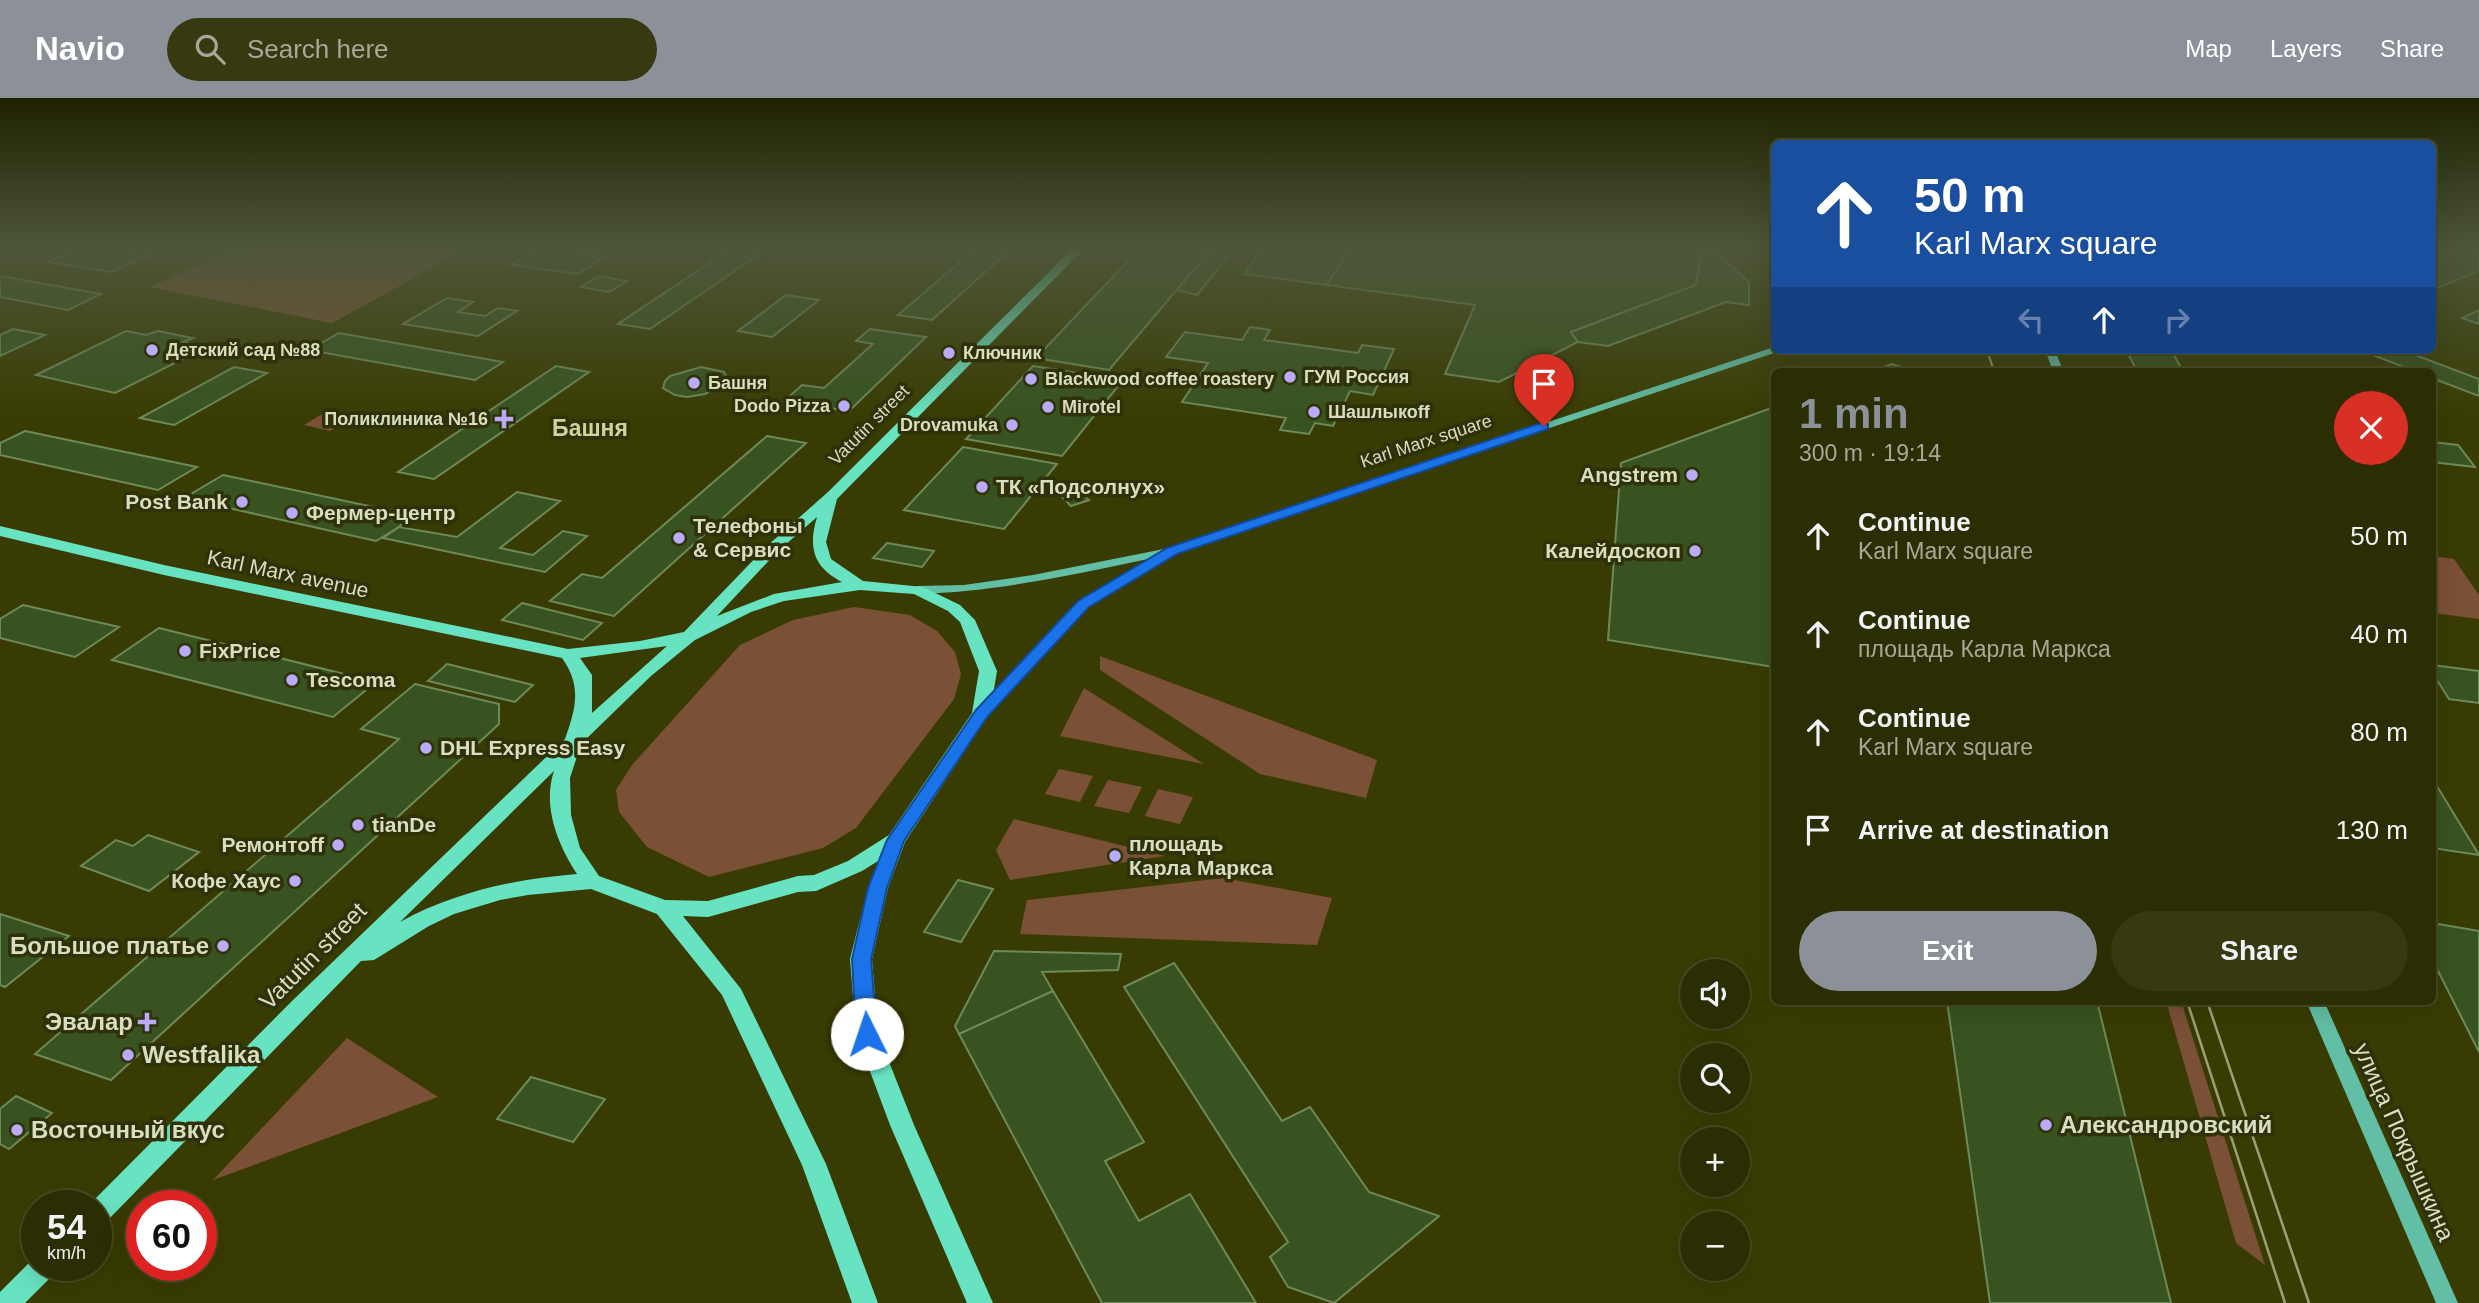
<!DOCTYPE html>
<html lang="en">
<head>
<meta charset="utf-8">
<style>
	:root { --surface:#2b2d02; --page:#373911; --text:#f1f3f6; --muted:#a6a899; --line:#474924; --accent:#8c9099 }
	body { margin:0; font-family:Arial,sans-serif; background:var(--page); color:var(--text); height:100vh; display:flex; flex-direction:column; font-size:26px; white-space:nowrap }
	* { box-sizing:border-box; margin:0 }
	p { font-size:23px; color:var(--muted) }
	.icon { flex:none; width:38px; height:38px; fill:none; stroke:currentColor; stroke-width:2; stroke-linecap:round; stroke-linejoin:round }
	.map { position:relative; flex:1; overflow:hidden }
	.panel { position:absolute; left:1771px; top:270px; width:665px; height:637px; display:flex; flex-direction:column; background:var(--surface); border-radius:10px; box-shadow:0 7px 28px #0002,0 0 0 2px var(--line) }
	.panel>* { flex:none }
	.top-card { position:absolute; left:1771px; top:42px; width:665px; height:214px; border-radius:10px; box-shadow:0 7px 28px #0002,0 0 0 2px var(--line); background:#1a4fa0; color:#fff; overflow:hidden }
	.buttons { position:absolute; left:1680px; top:861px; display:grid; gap:14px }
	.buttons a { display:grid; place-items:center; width:70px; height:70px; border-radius:50%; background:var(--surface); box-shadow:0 7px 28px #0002,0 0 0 2px var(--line); font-size:35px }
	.speed { position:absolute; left:21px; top:1092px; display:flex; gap:14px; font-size:35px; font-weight:700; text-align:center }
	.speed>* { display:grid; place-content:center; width:91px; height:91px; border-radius:50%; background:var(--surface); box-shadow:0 7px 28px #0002,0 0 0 2px var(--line); line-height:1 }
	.speed small { font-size:18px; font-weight:400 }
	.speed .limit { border:10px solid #d22; background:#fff; color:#111 }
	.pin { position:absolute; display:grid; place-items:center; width:60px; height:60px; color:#fff; margin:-72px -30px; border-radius:50% 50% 50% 0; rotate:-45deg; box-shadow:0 0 7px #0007 }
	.pin .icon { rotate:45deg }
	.me { position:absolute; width:77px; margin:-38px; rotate:356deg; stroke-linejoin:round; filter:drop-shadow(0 0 5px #0008) }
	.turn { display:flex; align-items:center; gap:24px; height:147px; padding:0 28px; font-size:32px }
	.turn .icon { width:91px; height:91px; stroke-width:2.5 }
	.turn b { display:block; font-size:49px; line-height:60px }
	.lanes { display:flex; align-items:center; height:66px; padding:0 28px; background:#0003; justify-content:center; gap:35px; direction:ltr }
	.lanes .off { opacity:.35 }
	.round { display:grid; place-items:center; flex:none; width:74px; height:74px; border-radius:37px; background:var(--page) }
	.overview { display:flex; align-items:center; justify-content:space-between; height:119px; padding:0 28px }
	h1 { font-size:42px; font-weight:700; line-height:52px; color:var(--accent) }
	.action { display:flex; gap:14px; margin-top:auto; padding:14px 28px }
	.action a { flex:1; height:80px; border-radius:42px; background:var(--accent); color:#fff; font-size:28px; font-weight:700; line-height:80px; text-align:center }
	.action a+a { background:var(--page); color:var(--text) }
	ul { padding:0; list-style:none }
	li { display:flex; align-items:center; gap:21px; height:98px; padding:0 28px }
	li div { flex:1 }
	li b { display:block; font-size:26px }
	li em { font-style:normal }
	header { display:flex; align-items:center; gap:42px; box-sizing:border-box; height:98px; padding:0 35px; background:var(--accent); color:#fff }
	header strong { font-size:33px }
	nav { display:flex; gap:38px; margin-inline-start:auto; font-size:24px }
	.search { width:490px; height:63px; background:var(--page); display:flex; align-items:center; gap:18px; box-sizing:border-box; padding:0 24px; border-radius:38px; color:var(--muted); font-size:26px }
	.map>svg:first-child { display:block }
	.green { fill:#7a5036 }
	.building { fill:#385320; stroke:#6e895a; stroke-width:2 }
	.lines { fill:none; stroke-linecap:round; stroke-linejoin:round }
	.secondary { fill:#62bea4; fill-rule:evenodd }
	.primary { fill:#68e3c1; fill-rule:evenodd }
	.tram-far1 { stroke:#9ca079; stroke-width:2 }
	.tram { stroke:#9ca079; stroke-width:2.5 }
	.route { fill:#1a73e8; stroke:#114b97; stroke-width:2 }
	.poi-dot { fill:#b9abf7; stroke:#2f3108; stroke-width:2.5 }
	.labels { text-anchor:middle; stroke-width:7; stroke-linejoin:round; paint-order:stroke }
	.far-poi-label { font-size:18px; font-weight:bold; fill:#d9ddc1; stroke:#2f3108; text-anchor:start }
	.far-street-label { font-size:18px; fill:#d9ddc1; stroke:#2f3108 }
	.poi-label { font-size:21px; font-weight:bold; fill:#d9ddc1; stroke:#2f3108; text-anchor:start }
	.street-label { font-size:21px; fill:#d9ddc1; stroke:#2f3108 }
	.far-district-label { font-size:23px; font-weight:bold; fill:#ced39b; stroke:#2f3108 }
	.near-poi-label { font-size:24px; font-weight:bold; fill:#d9ddc1; stroke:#2f3108; text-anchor:start }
	.near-street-label { font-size:24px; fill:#d9ddc1; stroke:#2f3108 }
</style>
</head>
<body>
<header>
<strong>Navio</strong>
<div class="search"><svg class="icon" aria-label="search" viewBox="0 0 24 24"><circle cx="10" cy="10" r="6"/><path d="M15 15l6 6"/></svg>Search here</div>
<nav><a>Map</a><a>Layers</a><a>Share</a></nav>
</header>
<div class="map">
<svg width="2479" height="1205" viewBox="0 0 2479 1205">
	<rect width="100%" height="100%" fill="#393c02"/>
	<g class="green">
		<path d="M 235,149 L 471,149 L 332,225 L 150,189 Z"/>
		<path d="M 327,313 L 354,319 L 330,333 L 304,327 Z"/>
		<path d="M 2433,458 L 2454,461 L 2479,497 L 2479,521 L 2433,515 Z"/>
		<path d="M 854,509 L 910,517 L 937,533 L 955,554 L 961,576 L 954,601 L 856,730 L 823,750 L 709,779 L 647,749 L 619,714 L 616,692 L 632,667 L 740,547 L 793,522 Z"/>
		<path d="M 1100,558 L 1377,662 L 1366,700 L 1260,676 L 1100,572 Z"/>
		<path d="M 1084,590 L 1204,666 L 1060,638 Z"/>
		<path d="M 1059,671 L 1093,678 L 1080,704 L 1045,696 Z"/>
		<path d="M 1108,682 L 1142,689 L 1129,715 L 1094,708 Z"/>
		<path d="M 1158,691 L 1193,699 L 1180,726 L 1145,718 Z"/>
		<path d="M 1014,721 L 1165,758 L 1010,782 L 996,752 Z"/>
		<path d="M 1224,780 L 1332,800 L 1317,847 L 1020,836 L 1027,802 Z"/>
		<path d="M 2166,903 L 2181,903 L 2265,1167 L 2236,1145 Z"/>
		<path d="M 347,940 L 438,999 L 213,1082 Z"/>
	</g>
	<g class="building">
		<path d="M 81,149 L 105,149 L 131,155 L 143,149 L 161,152 L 111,174 L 47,164 Z"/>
		<path d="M 540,149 L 606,158 L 578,176 L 512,167 Z"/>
		<path d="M 733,149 L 764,153 L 650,231 L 618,226 Z"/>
		<path d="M 977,149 L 1013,149 L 932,222 L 898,217 Z"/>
		<path d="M 1141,149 L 1213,149 L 1109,272 L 1036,260 Z"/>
		<path d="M 1264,149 L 1351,149 L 1327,187 L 1244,176 Z"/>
		<path d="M 1351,149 L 1664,149 L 1702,154 L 1696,187 L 1571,234 L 1578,244 L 1499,284 L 1445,276 L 1475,207 L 1327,187 Z"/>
		<path d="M 2454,149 L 2479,152 L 2479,173 L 2432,192 L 2432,158 Z"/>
		<path d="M 1702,154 L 1718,156 L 1749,184 L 1749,207 L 1726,204 L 1608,248 L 1578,244 L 1571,234 L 1696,187 Z"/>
		<path d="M 1208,155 L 1228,159 L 1197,197 L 1177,192 Z"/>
		<path d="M 0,178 L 101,196 L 68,212 L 0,199 Z"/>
		<path d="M 599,178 L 627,183 L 609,194 L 581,189 Z"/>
		<path d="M 786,197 L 819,202 L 772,239 L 738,233 Z"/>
		<path d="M 447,200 L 473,204 L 458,214 L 485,218 L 498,210 L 517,213 L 478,238 L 403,226 Z"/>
		<path d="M 2479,212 L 2479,226 L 2462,220 Z"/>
		<path d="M 1250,229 L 1270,232 L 1264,242 L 1358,255 L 1362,247 L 1394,251 L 1373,297 L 1350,293 L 1333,328 L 1315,325 L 1309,336 L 1280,332 L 1286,320 L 1182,304 L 1208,265 L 1166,259 L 1185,234 L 1242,242 Z"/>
		<path d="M 13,231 L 45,237 L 0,258 L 0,237 Z"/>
		<path d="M 870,231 L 926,239 L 849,313 L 784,303 L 802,287 L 824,290 L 873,246 L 856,243 Z"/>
		<path d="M 126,233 L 146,237 L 158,233 L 193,240 L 183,244 L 209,248 L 115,295 L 36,277 Z"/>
		<path d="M 339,235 L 503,264 L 475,282 L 309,252 Z"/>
		<path d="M 2126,252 L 2171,252 L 2183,273 L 2137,273 Z"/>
		<path d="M 2360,252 L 2402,252 L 2479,281 L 2479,298 L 2432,280 L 2432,273 L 2414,273 Z"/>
		<path d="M 1892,266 L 1914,273 L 1873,273 Z"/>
		<path d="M 556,268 L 589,274 L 434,381 L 398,374 Z"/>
		<path d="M 1033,268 L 1123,282 L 1062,358 L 966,341 Z"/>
		<path d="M 234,269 L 267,275 L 174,327 L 140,320 Z"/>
		<path d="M 701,269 L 724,274 L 727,280 L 723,287 L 705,296 L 687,299 L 675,297 L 663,290 L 665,283 L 670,278 Z"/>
		<path d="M 1774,309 L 1774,569 L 1608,542 L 1621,365 Z"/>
		<path d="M 25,333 L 197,369 L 158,392 L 0,357 L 0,345 Z"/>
		<path d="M 767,338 L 806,345 L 614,518 L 550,503 L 582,476 L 602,480 Z"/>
		<path d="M 2432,344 L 2458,347 L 2475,369 L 2432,364 Z"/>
		<path d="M 963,349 L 1057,366 L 1004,431 L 904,412 Z"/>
		<path d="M 223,377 L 411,417 L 399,429 L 376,443 L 184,400 Z"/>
		<path d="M 1078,392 L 1089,402 L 1071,408 L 1061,398 Z"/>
		<path d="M 517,394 L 560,403 L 500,450 L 533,457 L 563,433 L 587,438 L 545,474 L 383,440 L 399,429 L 457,439 Z"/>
		<path d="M 887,445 L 934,453 L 922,469 L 873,460 Z"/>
		<path d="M 522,505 L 602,525 L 583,542 L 502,522 Z"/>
		<path d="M 23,507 L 119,529 L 75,559 L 0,540 L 0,521 Z"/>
		<path d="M 159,530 L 376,584 L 333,619 L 112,562 Z"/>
		<path d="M 447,566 L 533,587 L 515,604 L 428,583 Z"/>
		<path d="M 2432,567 L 2479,573 L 2479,605 L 2449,601 L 2432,574 Z"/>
		<path d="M 415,586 L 499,606 L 499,626 L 111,982 L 35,956 L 399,641 L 361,631 Z"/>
		<path d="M 2432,680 L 2479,757 L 2432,750 Z"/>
		<path d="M 148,737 L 199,754 L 149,793 L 81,768 L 116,742 L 133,748 Z"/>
		<path d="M 958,782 L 993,791 L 961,844 L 924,834 Z"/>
		<path d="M 0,816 L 69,838 L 5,889 L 0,887 Z"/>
		<path d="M 2432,825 L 2479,833 L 2479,954 L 2432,861 Z"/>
		<path d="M 994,853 L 1121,856 L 1118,872 L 1042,874 L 1053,893 L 959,936 L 955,928 Z"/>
		<path d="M 1174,865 L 1282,1023 L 1310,1009 L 1369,1094 L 1439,1118 L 1334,1205 L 1288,1189 L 1270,1159 L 1288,1144 L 1124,889 Z"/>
		<path d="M 1053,893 L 1144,1044 L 1105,1063 L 1139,1123 L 1190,1096 L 1256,1205 L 1102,1205 L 959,936 Z"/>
		<path d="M 1947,903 L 2097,903 L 2171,1205 L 1990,1205 Z"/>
		<path d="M 531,979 L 605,1001 L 573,1044 L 497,1021 Z"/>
		<path d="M 16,998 L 52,1015 L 9,1051 L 0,1046 L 0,1011 Z"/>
	</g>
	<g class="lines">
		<g class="secondary">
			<path d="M 1774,249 L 1774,252 L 1779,252 L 1777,254 L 1166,458 L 1165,462 L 1089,509 L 986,618 L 976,618 L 974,615 L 1079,503 L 1148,461 C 1071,477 996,494 917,496 L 911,492 L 917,488 L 964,487 L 1033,477 L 1169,450 Z"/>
			<path d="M 2045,252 L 2055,252 L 2063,273 L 2053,273 Z"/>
			<path d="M 2306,903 L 2324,903 L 2458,1205 L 2436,1205 Z"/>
		</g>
		<g class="primary">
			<path d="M 1074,149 L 1086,149 L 837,401 L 826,444 L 831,461 L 863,483 L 923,489 L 960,507 L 975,522 L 997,573 L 990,615 L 905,744 L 888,790 L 872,861 L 878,936 L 914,1027 L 993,1205 L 967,1205 L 890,1027 L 856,936 L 850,861 L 868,790 L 878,763 L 862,773 L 816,793 L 798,794 L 708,819 L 683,818 L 741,891 L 826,1066 L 878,1205 L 852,1205 L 802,1067 L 722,897 L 657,816 L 591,791 L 528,797 L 500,802 L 454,816 L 429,828 L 374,862 L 361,863 L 105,1125 L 96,1129 L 96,1108 L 88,1108 L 292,903 L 565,641 C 576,610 582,588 562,560 L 164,477 L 0,438 L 0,428 L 164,467 L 568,551 L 640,543 L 684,534 L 767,448 L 828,394 ZM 817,419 C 808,449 813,469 842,484 L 774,496 L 717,518 L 777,454 ZM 860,492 L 914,496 L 948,513 L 960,524 L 979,573 L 972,615 L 889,737 L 848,763 L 814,777 L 798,778 L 708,803 L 665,802 L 599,778 L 580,750 L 571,717 L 570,680 L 581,646 L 651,578 L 695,542 L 751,514 L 784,503 ZM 667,548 L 592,615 L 592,577 L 580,560 ZM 554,673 C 542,708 558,747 577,776 C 515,781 455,794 400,824 Z"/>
			<path d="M 36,1158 L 37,1167 L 58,1167 L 54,1176 L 25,1205 L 0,1205 L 0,1194 Z"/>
		</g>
		<path class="tram-far1" d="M 1987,252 L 1994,273"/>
		<g class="tram">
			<path d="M 2187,903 L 2285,1205"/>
			<path d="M 2207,903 L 2309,1205"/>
		</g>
	</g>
	<linearGradient id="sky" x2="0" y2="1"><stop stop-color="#1f2101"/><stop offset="0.47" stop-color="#4e5639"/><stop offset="1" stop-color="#4e5639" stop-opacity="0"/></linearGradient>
	<rect width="2479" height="318" fill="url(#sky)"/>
	<path class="route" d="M 1544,324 L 1548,326 L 1548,331 L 1177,456 L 1089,509 L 987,619 L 904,743 L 887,790 L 871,861 L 877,936 L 874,942 L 867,944 L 859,942 L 856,936 L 852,861 L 868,790 L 887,742 L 976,612 L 1078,503 L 1167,450 Z"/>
	<g class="poi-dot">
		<circle cx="152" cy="252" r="7"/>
		<circle cx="949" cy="255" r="7"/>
		<circle cx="1290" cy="279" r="7"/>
		<circle cx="1031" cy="281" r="7"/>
		<circle cx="694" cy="285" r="7"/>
		<circle cx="844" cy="308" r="7"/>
		<circle cx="1048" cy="309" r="7"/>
		<circle cx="1314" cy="314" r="7"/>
		<path d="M500.5 310.5h7v7h7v7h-7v7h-7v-7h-7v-7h7z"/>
		<circle cx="1012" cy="327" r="7"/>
		<circle cx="1692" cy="377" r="7"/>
		<circle cx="982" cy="389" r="7"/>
		<circle cx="242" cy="404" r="7"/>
		<circle cx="292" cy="415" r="7"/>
		<circle cx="679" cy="440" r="7"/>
		<circle cx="1695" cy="453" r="7"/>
		<circle cx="185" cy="553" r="7"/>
		<circle cx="292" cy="582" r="7"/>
		<circle cx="426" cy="650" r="7"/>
		<circle cx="358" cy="727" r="7"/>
		<circle cx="338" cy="747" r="7"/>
		<circle cx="1115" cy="758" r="7"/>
		<circle cx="295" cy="783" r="7"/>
		<circle cx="223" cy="848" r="7"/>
		<path d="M143.5 913.5h7v7h7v7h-7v7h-7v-7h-7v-7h7z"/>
		<circle cx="128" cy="957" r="7"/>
		<circle cx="2046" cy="1027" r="7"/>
		<circle cx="17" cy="1032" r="7"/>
	</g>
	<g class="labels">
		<g class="far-poi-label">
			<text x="166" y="258">Детский сад №88</text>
			<text x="963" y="261">Ключник</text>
			<text x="1304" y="285">ГУМ Россия</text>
			<text x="1045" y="287">Blackwood coffee roastery</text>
			<text x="708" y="291">Башня</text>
			<text x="830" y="314" text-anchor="end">Dodo Pizza</text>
			<text x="1062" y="315">Mirotel</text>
			<text x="1328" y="320">Шашлыкоff</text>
			<text x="488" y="327" text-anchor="end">Поликлиника №16</text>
			<text x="998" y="333" text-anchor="end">Drovamuka</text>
		</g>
		<g class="far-street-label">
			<text transform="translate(869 327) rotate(-45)" y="6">Vatutin street</text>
			<text transform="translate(1426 343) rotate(-18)" y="6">Karl Marx square</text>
		</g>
		<g class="poi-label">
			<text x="1678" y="384" text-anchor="end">Angstrem</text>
			<text x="996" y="396">ТК «Подсолнух»</text>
			<text x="228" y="411" text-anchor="end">Post Bank</text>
			<text x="306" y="422">Фермер-центр</text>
			<text x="693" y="435">Телефоны<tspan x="693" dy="24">&amp; Сервис</tspan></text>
			<text x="1681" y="460" text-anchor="end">Калейдоскоп</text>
			<text x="199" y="560">FixPrice</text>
			<text x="306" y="589">Tescoma</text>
			<text x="440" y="657">DHL Express Easy</text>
			<text x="372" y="734">tianDe</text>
			<text x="1129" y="753">площадь<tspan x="1129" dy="24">Карла Маркса</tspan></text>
			<text x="324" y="754" text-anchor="end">Ремонтоff</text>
			<text x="281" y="790" text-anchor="end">Кофе Хаус</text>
		</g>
		<g class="street-label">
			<text transform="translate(288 476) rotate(12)" y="7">Karl Marx avenue</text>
		</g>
		<g class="far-district-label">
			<text x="590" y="338">Башня</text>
		</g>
		<g class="near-poi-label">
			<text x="209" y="856" text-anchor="end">Большое платье</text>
			<text x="133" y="932" text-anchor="end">Эвалар</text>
			<text x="142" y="965">Westfalika</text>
			<text x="2060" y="1035">Александровский</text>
			<text x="31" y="1040">Восточный вкус</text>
		</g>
		<g class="near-street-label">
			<text transform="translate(313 858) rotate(-45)" y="8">Vatutin street</text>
			<text transform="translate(2404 1044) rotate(66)" y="8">улица Покрышкина</text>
		</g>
	</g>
</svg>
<div class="buttons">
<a><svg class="icon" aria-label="sound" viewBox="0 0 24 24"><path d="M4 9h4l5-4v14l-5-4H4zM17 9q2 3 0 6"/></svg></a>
<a><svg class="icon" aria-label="search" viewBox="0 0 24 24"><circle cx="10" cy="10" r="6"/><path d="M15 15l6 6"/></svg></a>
<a>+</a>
<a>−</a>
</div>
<div class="speed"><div>54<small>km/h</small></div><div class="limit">60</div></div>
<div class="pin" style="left:1544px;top:328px;background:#d93025"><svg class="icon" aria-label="arrive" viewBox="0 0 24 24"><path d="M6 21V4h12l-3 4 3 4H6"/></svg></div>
<svg class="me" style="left:867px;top:936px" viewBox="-20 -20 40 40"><circle r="19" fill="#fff"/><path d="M0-13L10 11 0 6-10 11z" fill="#1a73e8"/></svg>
<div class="top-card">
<div class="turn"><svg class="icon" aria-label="ahead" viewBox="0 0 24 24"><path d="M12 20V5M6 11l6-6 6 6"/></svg><div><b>50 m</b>Karl Marx square</div></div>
<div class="lanes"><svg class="icon off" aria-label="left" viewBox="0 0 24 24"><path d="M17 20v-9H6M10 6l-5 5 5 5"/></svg><svg class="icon" aria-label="ahead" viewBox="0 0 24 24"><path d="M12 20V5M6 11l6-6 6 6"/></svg><svg class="icon off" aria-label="right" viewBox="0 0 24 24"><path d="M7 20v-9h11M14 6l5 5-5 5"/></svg></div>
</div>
<section class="panel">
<div class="overview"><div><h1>1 min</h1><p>300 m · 19:14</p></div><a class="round" style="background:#d93025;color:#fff"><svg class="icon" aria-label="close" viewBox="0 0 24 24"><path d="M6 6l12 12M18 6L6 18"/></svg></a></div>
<ul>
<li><svg class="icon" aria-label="ahead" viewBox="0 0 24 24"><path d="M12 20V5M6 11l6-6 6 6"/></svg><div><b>Continue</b><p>Karl Marx square</p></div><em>50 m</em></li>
<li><svg class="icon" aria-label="ahead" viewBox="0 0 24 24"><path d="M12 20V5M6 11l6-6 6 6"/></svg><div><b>Continue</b><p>площадь Карла Маркса</p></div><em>40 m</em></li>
<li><svg class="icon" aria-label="ahead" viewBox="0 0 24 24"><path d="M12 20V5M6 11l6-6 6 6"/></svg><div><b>Continue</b><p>Karl Marx square</p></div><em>80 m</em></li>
<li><svg class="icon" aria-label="arrive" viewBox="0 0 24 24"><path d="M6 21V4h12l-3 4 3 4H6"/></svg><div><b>Arrive at destination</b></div><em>130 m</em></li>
</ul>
<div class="action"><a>Exit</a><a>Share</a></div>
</section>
</div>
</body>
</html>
